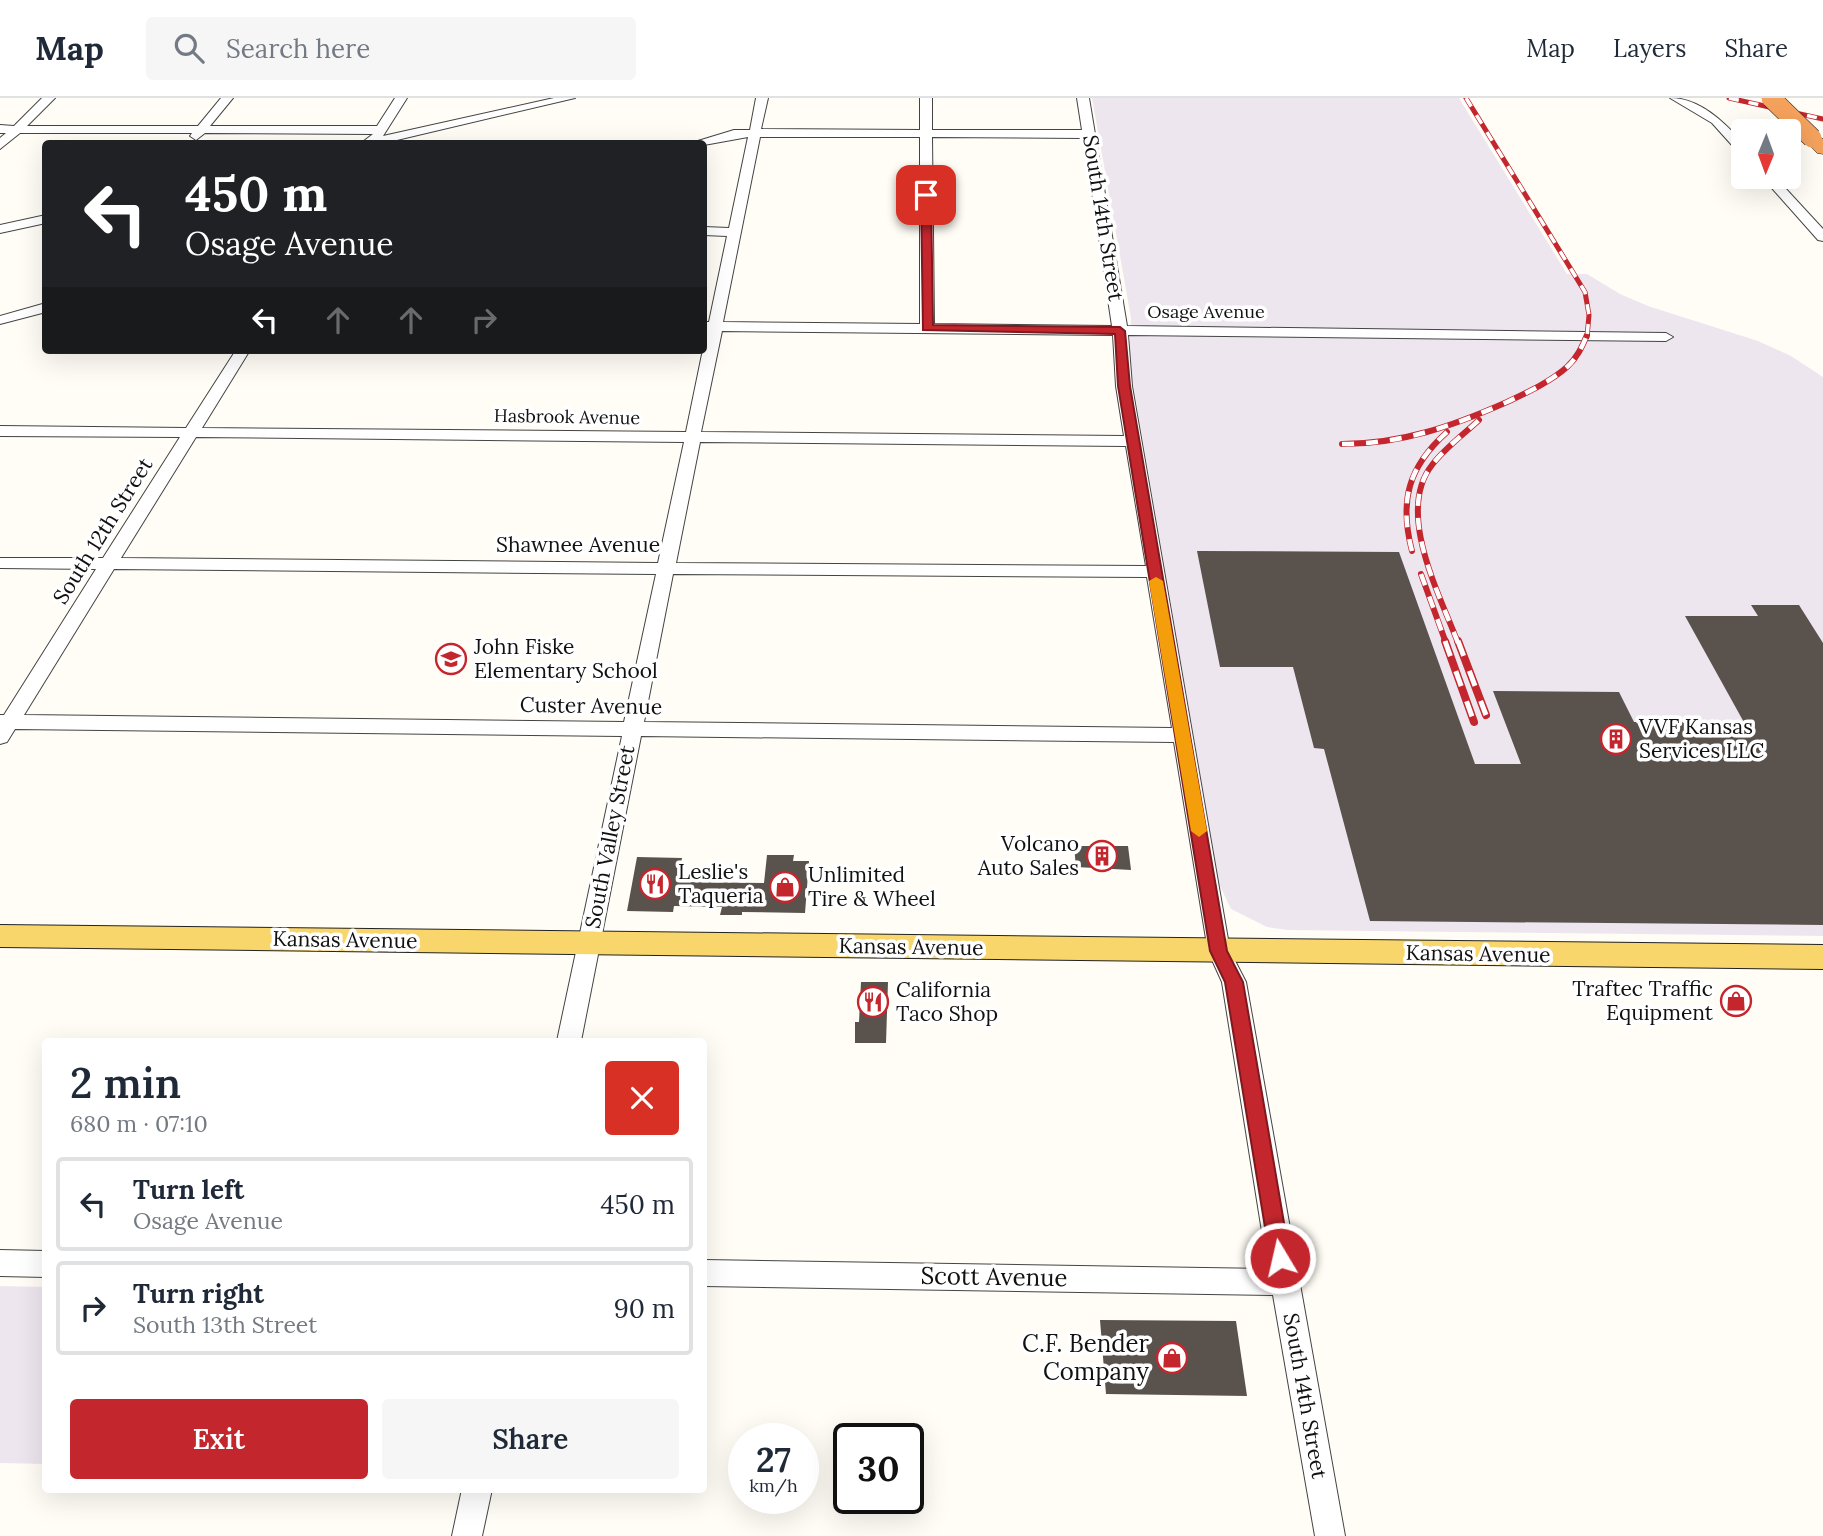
<!DOCTYPE html>
<html lang="en">
<head>
<meta charset="utf-8">
<style>
	:root { --surface:#fff; --page:#f6f6f7; --text:#1f2937; --muted:#747a83; --line:#e0e1e3; --accent:#c4262e }
	body { margin:0; font-family:Lora,serif; background:var(--page); color:var(--text); height:100vh; display:flex; flex-direction:column; font-size:26px; white-space:nowrap }
	* { box-sizing:border-box; margin:0 }
	p { font-size:23px; color:var(--muted) }
	.icon { flex:none; width:38px; height:38px; fill:none; stroke:currentColor; stroke-width:2; stroke-linecap:round; stroke-linejoin:round }
	.map { position:relative; flex:1; overflow:hidden }
	.side { position:absolute; left:42px; top:940px; width:665px; height:455px; display:flex; flex-direction:column; background:var(--surface); border-radius:7px; box-shadow:0 7px 28px #0002 }
	.side>* { flex:none }
	.top-card { position:absolute; left:42px; top:42px; width:665px; height:214px; border-radius:7px; box-shadow:0 7px 28px #0002; background:#202124; color:#fff; overflow:hidden }
	.needle { width:46px; rotate:181deg }
	.controls { position:absolute; left:1731px; top:21px; display:grid; gap:14px }
	.controls a { display:grid; place-items:center; width:70px; height:70px; border-radius:7px; background:var(--surface); box-shadow:0 7px 28px #0002; font-size:35px }
	.speed { position:absolute; left:728px; top:1325px; display:flex; gap:14px; font-size:35px; font-weight:700; text-align:center }
	.speed>* { display:grid; place-content:center; width:91px; height:91px; border-radius:50%; background:var(--surface); box-shadow:0 7px 28px #0002; line-height:1 }
	.speed small { font-size:18px; font-weight:400 }
	.speed .limit { border:4px solid #111; border-radius:10px; background:#fff; color:#111 }
	.pin { position:absolute; display:grid; place-items:center; width:60px; height:60px; color:#fff; margin:-30px; border-radius:14px; box-shadow:0 4px 10px #0006 }
	.me { position:absolute; width:77px; margin:-38px; rotate:351deg; stroke-linejoin:round; filter:drop-shadow(0 0 5px #0008) }
	.turn { display:flex; align-items:center; gap:24px; height:147px; padding:0 28px; font-size:32px }
	.turn .icon { width:91px; height:91px; stroke-width:2.5 }
	.turn b { display:block; font-size:49px; line-height:60px }
	.lanes { display:flex; align-items:center; height:66px; padding:0 28px; background:#0003; justify-content:center; gap:35px; direction:ltr }
	.lanes .off { opacity:.35 }
	.round { display:grid; place-items:center; flex:none; width:74px; height:74px; border-radius:7px; background:var(--page) }
	.overview { display:flex; align-items:center; justify-content:space-between; height:119px; padding:0 28px }
	h1 { font-size:42px; font-weight:600; line-height:52px }
	.cta { display:flex; gap:14px; margin-top:auto; padding:14px 28px }
	.cta a { flex:1; height:80px; border-radius:7px; background:var(--accent); color:#fff; font-size:28px; font-weight:600; line-height:80px; text-align:center }
	.cta a+a { background:var(--page); color:var(--text) }
	ul { padding:0; list-style:none }
	li { display:flex; align-items:center; gap:21px; height:94px; margin:0 14px 10px; padding:0 14px; border:4px solid var(--line); border-radius:7px }
	li div { flex:1 }
	li b { display:block; font-size:26px }
	li em { font-style:normal }
	header { display:flex; align-items:center; gap:42px; box-sizing:border-box; height:98px; padding:0 35px; background:var(--surface); border-bottom:2px solid var(--line) }
	header strong { font-size:33px }
	nav { display:flex; gap:38px; margin-inline-start:auto; font-size:24px }
	.search { width:490px; height:63px; background:var(--page); display:flex; align-items:center; gap:18px; box-sizing:border-box; padding:0 24px; border-radius:7px; color:var(--muted); font-size:26px }
	.map>svg:first-child { display:block }
	.industrial { fill:#eee6ef }
	.building { fill:#5a524d }
	.lines { fill:none; stroke-linecap:round; stroke-linejoin:round }
	.minor-casing { stroke:#444; stroke-width:2 }
	.major-casing { stroke:#222; stroke-width:2 }
	.highway-casing { stroke:#222; stroke-width:1 }
	.minor { fill:#fff; fill-rule:evenodd }
	.major { fill:#f9d66b; fill-rule:evenodd }
	.highway { fill:#f5a25d; fill-rule:evenodd }
	.rail-far2-casing { stroke:#c4262e; stroke-width:5 }
	.rail-far1-casing { stroke:#c4262e; stroke-width:6 }
	.rail-casing { stroke:#c4262e; stroke-width:8 }
	.rail-far2 { stroke:#fff; stroke-width:3.5; stroke-dasharray:10; stroke-linecap:butt }
	.rail-far1 { stroke:#fff; stroke-width:4.5; stroke-dasharray:12; stroke-linecap:butt }
	.rail { stroke:#fff; stroke-width:5; stroke-dasharray:16; stroke-linecap:butt }
	.highway-bridge-casing { stroke:#222; stroke-width:20; stroke-linecap:butt }
	.highway-bridge { stroke:#f5a25d; stroke-width:19 }
	.route { fill:#c4262e; stroke:#7f191e; stroke-width:2 }
	.slow { fill:#f59e0b }
	.labels { text-anchor:middle; stroke-width:7; stroke-linejoin:round; paint-order:stroke }
	.far-street-label { font-size:18px; fill:#111; stroke:#fff }
	.street-label { font-size:21px; fill:#111; stroke:#fff }
	.poi-label { font-size:21px; fill:#111; stroke:#fff; text-anchor:start }
	.near-street-label { font-size:24px; fill:#111; stroke:#fff }
	.near-poi-label { font-size:24px; fill:#111; stroke:#fff; text-anchor:end }
</style>
</head>
<body>
<header>
<strong>Map</strong>
<div class="search"><svg class="icon" aria-label="search" viewBox="0 0 24 24"><circle cx="10" cy="10" r="6"/><path d="M15 15l6 6"/></svg>Search here</div>
<nav><a>Map</a><a>Layers</a><a>Share</a></nav>
</header>
<div class="map">
<svg width="1823" height="1438" viewBox="0 0 1823 1438">
	<rect width="100%" height="100%" fill="#fffdf5"/>
	<g class="industrial">
		<path d="M 1092,0 L 1459,0 L 1567,176 L 1587,176 L 1620,196 L 1648,208 L 1758,243 L 1791,258 L 1823,279 L 1823,838 L 1287,832 L 1267,829 L 1231,811 L 1219,786 L 1129,262 L 1131,220 Z"/>
		<path d="M 0,1188 L 45,1189 L 45,1366 L 0,1365 Z"/>
	</g>
	<g class="building">
		<path d="M 1197,453 L 1399,454 L 1475,666 L 1521,666 L 1493,593 L 1619,594 L 1634,624 L 1684,624 L 1690,636 L 1751,637 L 1685,518 L 1758,518 L 1751,507 L 1799,507 L 1823,545 L 1823,827 L 1370,823 L 1324,651 L 1314,650 L 1293,569 L 1220,569 Z"/>
		<path d="M 1074,748 L 1128,748 L 1131,772 L 1076,769 Z"/>
		<path d="M 767,757 L 794,757 L 793,763 L 809,763 L 805,815 L 742,814 L 742,817 L 720,817 L 722,809 L 674,808 L 673,814 L 627,813 L 637,759 L 682,760 L 678,784 L 764,785 Z"/>
		<path d="M 861,884 L 888,884 L 886,945 L 855,945 L 855,924 L 859,924 Z"/>
		<path d="M 1100,1222 L 1236,1223 L 1247,1298 L 1106,1296 Z"/>
	</g>
	<g class="lines">
		<g class="minor-casing">
			<g id="minor">
				<path d="M 42,0 L 55,0 L 27,28 L 198,28 L 221,0 L 233,0 L 210,28 L 377,28 L 395,0 L 407,0 L 383,38 L 554,0 L 575,0 L 380,46 L 360,46 L 373,36 L 205,35 L 196,42 L 190,38 L 192,35 L 20,35 L 0,51 L 0,40 L 6,35 L 0,35 L 0,27 L 14,28 Z"/>
				<path d="M 756,0 L 768,0 L 761,31 L 920,32 L 920,0 L 932,0 L 932,32 L 1082,32 L 1077,0 L 1089,0 L 1127,228 L 1666,235 L 1673,239 L 1666,243 L 1128,237 L 1132,288 L 1230,853 L 1246,884 L 1345,1438 L 1315,1438 L 1273,1197 L 704,1188 L 704,1162 L 1268,1171 L 1222,884 L 1208,853 L 1174,644 L 641,638 L 581,943 L 557,943 L 622,638 L 15,631 L 7,644 L 0,646 L 0,617 L 4,617 L 96,471 L 0,470 L 0,460 L 103,460 L 180,339 L 0,338 L 0,328 L 186,330 L 236,252 L 250,252 L 202,330 L 686,334 L 707,232 L 704,232 L 704,224 L 709,224 L 727,138 L 704,137 L 704,129 L 729,130 L 748,39 L 704,47 L 688,46 L 734,32 L 750,32 ZM 760,39 L 920,39 L 920,226 L 723,224 ZM 932,39 L 1084,40 L 1112,228 L 934,226 ZM 722,233 L 1113,237 L 1116,288 L 1124,338 L 701,334 ZM 196,339 L 684,344 L 658,465 L 121,460 ZM 700,344 L 1126,348 L 1146,468 L 676,465 ZM 114,471 L 656,476 L 624,624 L 24,617 ZM 673,476 L 1147,479 L 1172,630 L 644,624 Z"/>
				<path d="M 1670,0 C 1700,0 1724,24 1743,45 L 1743,56 L 1739,55 L 1712,25 Z"/>
				<path d="M 1762,79 L 1775,79 L 1823,131 L 1823,143 L 1818,142 Z"/>
				<path d="M 46,117 L 46,125 L 0,135 L 0,127 Z"/>
				<path d="M 46,205 L 46,214 L 0,226 L 0,218 Z"/>
				<path d="M 0,1152 L 46,1153 L 46,1179 L 0,1178 Z"/>
				<path d="M 462,1391 L 492,1391 L 482,1438 L 452,1438 Z"/>
			</g>
		</g>
		<g class="major-casing">
			<path id="major" d="M 0,827 L 1823,847 L 1823,871 L 0,849 Z"/>
		</g>
		<g class="highway-casing">
			<path id="highway" d="M 1812,35 L 1823,41 L 1823,56 L 1817,55 L 1803,40 Z"/>
		</g>
		<use href="#minor" class="minor"/>
		<use href="#major" class="major"/>
		<use href="#highway" class="highway"/>
		<g class="rail-far2-casing">
			<g id="rail-far2">
				<path d="M 1466,0 L 1585,194 L 1589,217 L 1587,239"/>
				<path d="M 1729,0 L 1823,21"/>
			</g>
		</g>
		<g class="rail-far1-casing">
			<g id="rail-far1">
				<path d="M 1342,346 C 1402,346 1453,328 1507,304 C 1528,294 1550,284 1567,269 C 1577,260 1582,249 1587,237"/>
				<path d="M 1412,453 C 1399,403 1408,369 1447,334"/>
				<path d="M 1421,476 L 1446,545"/>
				<path d="M 1458,545 C 1440,497 1395,414 1432,367 C 1445,350 1464,336 1479,322"/>
			</g>
		</g>
		<g class="rail-casing">
			<g id="rail">
				<path d="M 1445,543 L 1474,624"/>
				<path d="M 1458,543 L 1486,617"/>
			</g>
		</g>
		<use href="#rail-far2" class="rail-far2"/>
		<use href="#rail-far1" class="rail-far1"/>
		<use href="#rail" class="rail"/>
		<g class="highway-bridge-casing">
			<path id="highway-bridge" d="M 1771,0 L 1812,40"/>
		</g>
		<use href="#highway-bridge" class="highway-bridge"/>
	</g>
	<path class="route" d="M 926,95 L 931,97 L 933,227 L 1120,229 L 1125,233 L 1130,288 L 1227,853 L 1243,884 L 1290,1160 L 1287,1166 L 1280,1169 L 1273,1166 L 1270,1160 L 1225,884 L 1210,853 L 1118,288 L 1115,236 L 923,232 L 921,97 Z"/>
	<path class="slow" d="M 1156,479 L 1163,483 L 1207,733 L 1199,739 L 1191,733 L 1149,483 Z"/>
	<defs>
		<g id="school-ring" transform="scale(1.575)"><circle r="9.5" fill="#fff" stroke="#c4262e" stroke-width="1.5"/><path d="M0-5L7-2L0 1L-7-2ZM-4 1L0 2.5L4 1V4Q0 6-4 4Z" fill="#c4262e"/></g>
		<g id="building-ring" transform="scale(1.575)"><circle r="9.5" fill="#fff" stroke="#c4262e" stroke-width="1.5"/><path d="M-4-6H4V6H1V3H-1V6H-4ZM-2.5-4.3h1.7v1.8h-1.7ZM.8-4.3h1.7v1.8H.8ZM-2.5-1h1.7V.8h-1.7ZM.8-1h1.7V.8H.8Z" fill="#c4262e"/></g>
		<g id="restaurant-ring" transform="scale(1.575)"><circle r="9.5" fill="#fff" stroke="#c4262e" stroke-width="1.5"/><path d="M-5-6h1v4h1v-4h1v4h1v-4h1v5L-1.5 .5V6h-2V.5L-5-1ZM5-6V6H3V1.5H1.5Q1.5-4 5-6Z" fill="#c4262e"/></g>
		<g id="shop-ring" transform="scale(1.575)"><circle r="9.5" fill="#fff" stroke="#c4262e" stroke-width="1.5"/><path d="M-5-2.5h2.3a2.7 3.5 0 0 1 5.4 0H5L5.5 6h-11ZM-1.5-2.5h3a1.5 2.3 0 0 0-3 0Z" fill="#c4262e"/></g>
	</defs>
	<g fill-rule="evenodd">
		<use href="#school-ring" x="451" y="561"/>
		<use href="#building-ring" x="1616" y="641"/>
		<use href="#building-ring" x="1102" y="758"/>
		<use href="#restaurant-ring" x="655" y="786"/>
		<use href="#shop-ring" x="785" y="789"/>
		<use href="#shop-ring" x="1736" y="903"/>
		<use href="#restaurant-ring" x="873" y="904"/>
		<use href="#shop-ring" x="1172" y="1260"/>
	</g>
	<g class="labels">
		<g class="far-street-label">
			<text x="1206" y="220">Osage Avenue</text>
			<text transform="translate(567 319) rotate(1)" y="6">Hasbrook Avenue</text>
		</g>
		<g class="street-label">
			<text transform="translate(1103 120) rotate(81)" y="7">South 14th Street</text>
			<text transform="translate(103 433) rotate(-58)" y="7">South 12th Street</text>
			<text x="578" y="454">Shawnee Avenue</text>
			<text transform="translate(591 608) rotate(1)" y="7">Custer Avenue</text>
			<text transform="translate(610 739) rotate(-79)" y="7">South Valley Street</text>
			<text transform="translate(345 842) rotate(1)" y="7">Kansas Avenue</text>
			<text transform="translate(911 849) rotate(1)" y="7">Kansas Avenue</text>
			<text transform="translate(1478 856) rotate(1)" y="7">Kansas Avenue</text>
			<text transform="translate(1305 1298) rotate(80)" y="7">South 14th Street</text>
		</g>
		<g class="poi-label">
			<text x="474" y="556">John Fiske<tspan x="474" dy="24">Elementary School</tspan></text>
			<text x="1639" y="636">VVF Kansas<tspan x="1639" dy="24">Services LLC</tspan></text>
			<text x="1079" y="753" text-anchor="end">Volcano<tspan x="1079" dy="24">Auto Sales</tspan></text>
			<text x="678" y="781">Leslie's<tspan x="678" dy="24">Taqueria</tspan></text>
			<text x="808" y="784">Unlimited<tspan x="808" dy="24">Tire &amp; Wheel</tspan></text>
			<text x="1713" y="898" text-anchor="end">Traftec Traffic<tspan x="1713" dy="24">Equipment</tspan></text>
			<text x="896" y="899">California<tspan x="896" dy="24">Taco Shop</tspan></text>
		</g>
		<g class="near-street-label">
			<text transform="translate(994 1179) rotate(1)" y="8">Scott Avenue</text>
		</g>
		<g class="near-poi-label">
			<text x="1149" y="1254">C.F. Bender<tspan x="1149" dy="28">Company</tspan></text>
		</g>
	</g>
</svg>
<div class="controls">
<a><svg class="needle" viewBox="-14 -14 28 28"><path d="M0-13l5 13h-10z" fill="#e53935"/><path d="M0 13l5-13h-10z" fill="#747a83"/></svg></a>
</div>
<div class="speed"><div>27<small>km/h</small></div><div class="limit">30</div></div>
<div class="pin" style="left:926px;top:97px;background:#d93025"><svg class="icon" aria-label="arrive" viewBox="0 0 24 24"><path d="M6 21V4h12l-3 4 3 4H6"/></svg></div>
<svg class="me" style="left:1280px;top:1160px" viewBox="-20 -20 40 40"><circle r="17" fill="#c4262e" stroke="#fff" stroke-width="3"/><path d="M0-11L8 9 0 5-8 9z" fill="#fff"/></svg>
<div class="top-card">
<div class="turn"><svg class="icon" aria-label="left" viewBox="0 0 24 24"><path d="M17 20v-9H6M10 6l-5 5 5 5"/></svg><div><b>450 m</b>Osage Avenue</div></div>
<div class="lanes"><svg class="icon" aria-label="left" viewBox="0 0 24 24"><path d="M17 20v-9H6M10 6l-5 5 5 5"/></svg><svg class="icon off" aria-label="ahead" viewBox="0 0 24 24"><path d="M12 20V5M6 11l6-6 6 6"/></svg><svg class="icon off" aria-label="ahead" viewBox="0 0 24 24"><path d="M12 20V5M6 11l6-6 6 6"/></svg><svg class="icon off" aria-label="right" viewBox="0 0 24 24"><path d="M7 20v-9h11M14 6l5 5-5 5"/></svg></div>
</div>
<section class="side">
<div class="overview"><div><h1>2 min</h1><p>680 m · 07:10</p></div><a class="round" style="background:#d93025;color:#fff"><svg class="icon" aria-label="close" viewBox="0 0 24 24"><path d="M6 6l12 12M18 6L6 18"/></svg></a></div>
<ul>
<li><svg class="icon" aria-label="left" viewBox="0 0 24 24"><path d="M17 20v-9H6M10 6l-5 5 5 5"/></svg><div><b>Turn left</b><p>Osage Avenue</p></div><em>450 m</em></li>
<li><svg class="icon" aria-label="right" viewBox="0 0 24 24"><path d="M7 20v-9h11M14 6l5 5-5 5"/></svg><div><b>Turn right</b><p>South 13th Street</p></div><em>90 m</em></li>
</ul>
<div class="cta"><a>Exit</a><a>Share</a></div>
</section>
</div>
</body>
</html>
